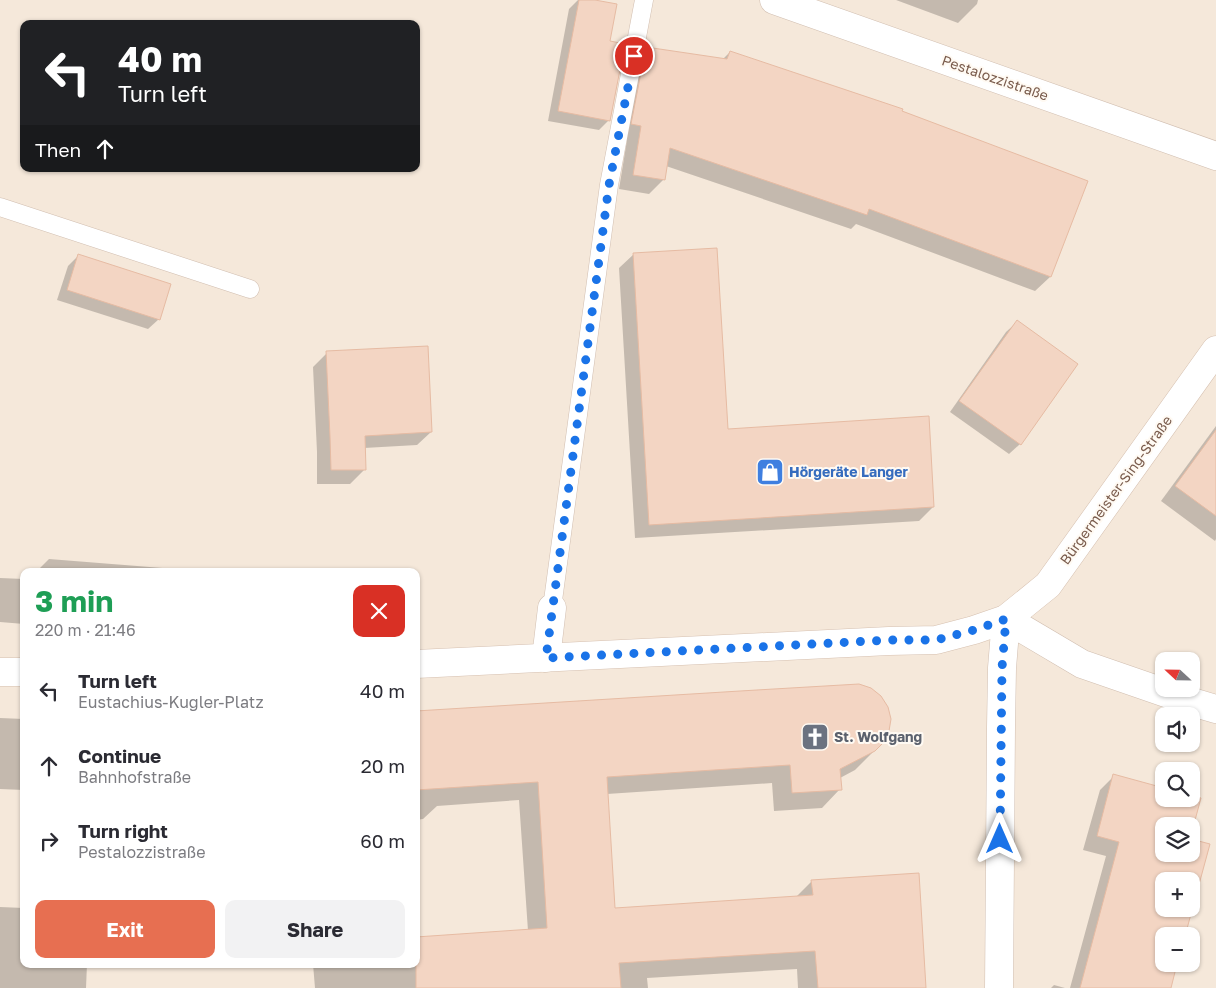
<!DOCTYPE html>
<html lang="en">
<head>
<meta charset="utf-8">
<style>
	:root { --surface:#fff; --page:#f2f2f3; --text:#2b2b33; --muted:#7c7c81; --accent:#e76f51 }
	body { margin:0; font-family:"Golos Text",sans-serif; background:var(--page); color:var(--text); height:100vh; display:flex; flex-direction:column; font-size:19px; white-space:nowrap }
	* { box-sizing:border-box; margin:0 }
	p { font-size:16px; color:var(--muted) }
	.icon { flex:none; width:28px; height:28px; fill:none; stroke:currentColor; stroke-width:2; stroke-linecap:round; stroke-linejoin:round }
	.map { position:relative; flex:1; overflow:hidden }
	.details { position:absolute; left:20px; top:568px; width:400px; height:400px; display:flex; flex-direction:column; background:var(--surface); border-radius:10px; box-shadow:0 1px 4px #0004 }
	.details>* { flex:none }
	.top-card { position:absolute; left:20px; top:20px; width:400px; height:152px; border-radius:10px; box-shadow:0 1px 4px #0004; background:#202124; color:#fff; overflow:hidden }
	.needle { width:32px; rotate:292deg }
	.tools { position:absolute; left:1155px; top:652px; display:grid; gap:10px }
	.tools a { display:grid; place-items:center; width:45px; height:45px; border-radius:10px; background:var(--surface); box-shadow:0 1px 4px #0004; font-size:25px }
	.pin { position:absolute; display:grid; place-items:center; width:42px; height:42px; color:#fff; margin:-21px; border:2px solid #fff; border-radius:50%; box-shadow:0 1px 5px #0007 }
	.me { position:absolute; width:55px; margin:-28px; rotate:0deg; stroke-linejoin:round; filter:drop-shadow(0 0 4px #0008) }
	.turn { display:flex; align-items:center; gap:18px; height:105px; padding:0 15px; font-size:22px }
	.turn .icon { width:65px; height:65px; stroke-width:2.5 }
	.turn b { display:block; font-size:35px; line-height:42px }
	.then { display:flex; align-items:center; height:48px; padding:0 15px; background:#0003; gap:10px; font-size:19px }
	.round { display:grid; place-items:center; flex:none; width:52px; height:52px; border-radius:10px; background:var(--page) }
	.summary { display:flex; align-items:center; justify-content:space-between; height:85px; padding:0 15px }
	h1 { font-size:30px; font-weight:700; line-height:38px; color:#1e9e55 }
	.button { display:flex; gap:10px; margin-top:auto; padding:10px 15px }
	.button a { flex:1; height:58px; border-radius:10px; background:var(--accent); color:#fff; font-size:20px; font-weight:700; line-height:58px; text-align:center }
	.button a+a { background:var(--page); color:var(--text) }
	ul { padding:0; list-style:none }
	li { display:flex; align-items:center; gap:15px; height:75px; padding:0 15px }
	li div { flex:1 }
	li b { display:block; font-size:19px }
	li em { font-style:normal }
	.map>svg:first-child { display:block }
	.residential { fill:#f5e8da; fill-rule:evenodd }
	.shadow { fill:#0003 }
	.building { fill:#f3d5c3; stroke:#e6bba3; fill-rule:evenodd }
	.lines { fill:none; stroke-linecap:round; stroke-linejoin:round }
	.service-casing { stroke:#d1beb0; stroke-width:19 }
	.minor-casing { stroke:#d1beb0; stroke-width:29 }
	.secondary-casing { stroke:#d6c0b0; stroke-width:29 }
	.service { stroke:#fff; stroke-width:18 }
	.minor { stroke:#fff; stroke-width:28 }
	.secondary { stroke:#fff; stroke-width:28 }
	.route { stroke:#1a73e8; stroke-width:9; stroke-dasharray:0 16.2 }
	.labels { text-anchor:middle; stroke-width:4; stroke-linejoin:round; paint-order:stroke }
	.street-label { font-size:14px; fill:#7a5c4d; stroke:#fffaf3 }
	.shop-label { font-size:14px; font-weight:bold; fill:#366cbe; stroke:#fffaf3; text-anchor:start }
	.worship-label { font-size:14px; font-weight:bold; fill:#5b616d; stroke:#fffaf3; text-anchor:start }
</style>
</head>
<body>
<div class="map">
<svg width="1216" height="988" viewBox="0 0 1216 988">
	<rect width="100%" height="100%" fill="#fdf6ec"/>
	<path class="residential" d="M 0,0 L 1216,0 L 1216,988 L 0,988 ZM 24,24 L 416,24 L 416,169 L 24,169 ZM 24,571 L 416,571 L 416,964 L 24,964 ZM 1164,661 L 1191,661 L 1191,689 L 1164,689 ZM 1164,716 L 1191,716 L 1191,744 L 1164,744 ZM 1164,771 L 1191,771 L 1191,799 L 1164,799 ZM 1164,826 L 1191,826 L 1191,854 L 1164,854 ZM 1164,881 L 1191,881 L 1191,909 L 1164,909 ZM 1164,936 L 1191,936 L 1191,964 L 1164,964 Z"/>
	<g class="shadow">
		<path d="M 578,0 L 588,0 L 608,42 L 609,120 L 599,130 L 548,121 L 569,9 Z"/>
		<path d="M 896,0 L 978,0 L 977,4 L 958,23 Z"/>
		<path d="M 646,48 L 722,60 L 730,52 L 901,111 L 1086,182 L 1050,277 L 1035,291 L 856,224 L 851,229 L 666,166 L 664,179 L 649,194 L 619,189 L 627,140 L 617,139 L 632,63 Z"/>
		<path d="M 634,254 L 726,430 L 933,507 L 919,521 L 635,538 L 619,268 Z"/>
		<path d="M 78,256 L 159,319 L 148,329 L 57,300 L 68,266 Z"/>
		<path d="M 1017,322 L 1020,444 L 1009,454 L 950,412 L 1006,332 Z"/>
		<path d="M 327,353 L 431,432 L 417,445 L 364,448 L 364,470 L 350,484 L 317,484 L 317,452 L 313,367 Z"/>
		<path d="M 1216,426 L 1216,539 L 1215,541 L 1161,501 Z"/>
		<path d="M 49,559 L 200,571 L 37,571 Z"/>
		<path d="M 0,578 L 24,579 L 24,624 L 0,622 Z"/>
		<path d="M 416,712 L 883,742 L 855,770 L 840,778 L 840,789 L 822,808 L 774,811 L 772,783 L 607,794 L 614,909 L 795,898 L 812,881 L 925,988 L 798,988 L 797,969 L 647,978 L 648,988 L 315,988 L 313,964 L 416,964 L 528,931 L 519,800 L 437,806 L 423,819 L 416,820 Z"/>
		<path d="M 0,718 L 24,719 L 24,790 L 0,789 Z"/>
		<path d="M 1114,776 L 1164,799 L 1191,799 L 1191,826 L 1164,826 L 1164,854 L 1191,854 L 1191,881 L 1164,881 L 1164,909 L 1191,909 L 1183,936 L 1164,936 L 1164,964 L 1176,964 L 1172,978 L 1162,988 L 1070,988 L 1106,856 L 1083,850 L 1100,790 Z"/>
		<path d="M 0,907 L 24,908 L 24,964 L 87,964 L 86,988 L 0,988 Z"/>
		<path d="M 1054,985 L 1065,988 L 1051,988 Z"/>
	</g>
	<g class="building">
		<path d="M 579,0 L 595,0 L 617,4 L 610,41 L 625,44 L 610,121 L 558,111 Z"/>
		<path d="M 646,47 L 727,59 L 730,51 L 903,109 L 902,111 L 1088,181 L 1051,277 L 869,209 L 867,215 L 670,148 L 665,180 L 633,175 L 641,126 L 631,124 Z"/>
		<path d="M 717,248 L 728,429 L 929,416 L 934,507 L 649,525 L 633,253 Z"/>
		<path d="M 78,254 L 171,284 L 160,320 L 67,290 Z"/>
		<path d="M 1017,320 L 1078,364 L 1021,445 L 959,401 Z"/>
		<path d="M 428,346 L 432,432 L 365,436 L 366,470 L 331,470 L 330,437 L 326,351 Z"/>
		<path d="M 1216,430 L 1216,516 L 1175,486 Z"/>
		<path d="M 859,684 L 871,688 L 881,696 L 888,707 L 891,719 L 889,731 L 884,742 L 875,751 L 840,769 L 842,790 L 792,793 L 790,765 L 607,777 L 615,908 L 813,895 L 811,880 L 919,873 L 926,988 L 818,988 L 815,951 L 619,963 L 621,988 L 416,988 L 416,937 L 547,928 L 538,782 L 416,790 L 416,711 L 740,691 Z"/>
		<path d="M 1113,774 L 1164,788 L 1164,799 L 1191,799 L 1191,795 L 1201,798 L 1191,835 L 1191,826 L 1164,826 L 1164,854 L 1191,854 L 1191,839 L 1210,844 L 1185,936 L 1164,936 L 1164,964 L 1177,964 L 1171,988 L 1080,988 L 1119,842 L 1097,836 ZM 1164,881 L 1191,881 L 1191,909 L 1164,909 Z"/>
	</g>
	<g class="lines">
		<g class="service-casing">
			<g id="service">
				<path d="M 0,207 L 250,289"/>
				<path d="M 552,608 L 609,185 L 644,0"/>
			</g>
		</g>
		<g class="minor-casing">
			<g id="minor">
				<path d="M 774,0 L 1216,156"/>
				<path d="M 546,658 L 552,608"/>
				<path d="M 999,988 L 1001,727 L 1002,668 L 1006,619 L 1082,664 L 1192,702 L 1216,709"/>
			</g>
		</g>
		<g class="secondary-casing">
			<g id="secondary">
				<path d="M 416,664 L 889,641 L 936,640 L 974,630 L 1006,619 L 1048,585 L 1216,350"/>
				<path d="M 0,672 L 24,672"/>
			</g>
		</g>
		<use href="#service" class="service"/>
		<use href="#minor" class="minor"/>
		<use href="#secondary" class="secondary"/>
	</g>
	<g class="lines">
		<path class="route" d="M 634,56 L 609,185 L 546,658 L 890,640 L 936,640 L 974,630 L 1006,619 L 1002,668 L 1000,839"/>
	</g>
	<defs>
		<g id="shop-square" transform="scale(1.4375)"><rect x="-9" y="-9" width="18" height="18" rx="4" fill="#3f7fe0" stroke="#fffaf3"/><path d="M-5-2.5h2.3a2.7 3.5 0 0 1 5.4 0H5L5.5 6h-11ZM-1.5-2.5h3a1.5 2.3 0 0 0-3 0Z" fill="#fff"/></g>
		<g id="church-square" transform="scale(1.4375)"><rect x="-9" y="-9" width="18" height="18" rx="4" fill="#6b7280" stroke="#fffaf3"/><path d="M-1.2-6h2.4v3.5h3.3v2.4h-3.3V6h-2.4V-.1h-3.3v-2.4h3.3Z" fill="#fff"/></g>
	</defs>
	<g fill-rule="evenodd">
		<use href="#shop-square" x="770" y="472"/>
		<use href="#church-square" x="815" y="737"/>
	</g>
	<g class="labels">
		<g class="street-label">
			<text transform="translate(995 78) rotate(19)" y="5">Pestalozzistraße</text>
			<text transform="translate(1116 490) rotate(-54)" y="5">Bürgermeister-Sing-Straße</text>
		</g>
		<g class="shop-label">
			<text x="789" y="477">Hörgeräte Langer</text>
		</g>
		<g class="worship-label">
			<text x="834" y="742">St. Wolfgang</text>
		</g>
	</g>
</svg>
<div class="tools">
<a><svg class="needle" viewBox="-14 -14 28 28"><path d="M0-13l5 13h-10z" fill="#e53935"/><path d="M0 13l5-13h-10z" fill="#7c7c81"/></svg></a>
<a><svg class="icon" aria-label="sound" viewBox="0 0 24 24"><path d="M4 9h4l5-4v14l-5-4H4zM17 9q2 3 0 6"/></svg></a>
<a><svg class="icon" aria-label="search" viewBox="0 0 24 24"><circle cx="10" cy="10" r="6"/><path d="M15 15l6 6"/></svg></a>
<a><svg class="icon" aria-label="layers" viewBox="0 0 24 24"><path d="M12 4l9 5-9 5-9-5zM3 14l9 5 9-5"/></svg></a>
<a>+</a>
<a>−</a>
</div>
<div class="pin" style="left:634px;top:56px;background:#d93025"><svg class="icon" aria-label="arrive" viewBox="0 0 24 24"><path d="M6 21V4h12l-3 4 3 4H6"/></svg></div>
<svg class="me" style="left:1000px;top:839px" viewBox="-20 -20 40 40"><path d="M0-17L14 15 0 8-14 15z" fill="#1a73e8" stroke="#fff" stroke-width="4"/></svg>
<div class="top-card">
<div class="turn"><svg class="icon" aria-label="left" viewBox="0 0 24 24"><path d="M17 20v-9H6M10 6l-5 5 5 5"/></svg><div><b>40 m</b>Turn left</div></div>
<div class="then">Then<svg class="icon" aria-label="ahead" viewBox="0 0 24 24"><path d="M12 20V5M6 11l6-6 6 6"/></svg></div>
</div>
<section class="details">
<div class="summary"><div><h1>3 min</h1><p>220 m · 21:46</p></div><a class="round" style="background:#d93025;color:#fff"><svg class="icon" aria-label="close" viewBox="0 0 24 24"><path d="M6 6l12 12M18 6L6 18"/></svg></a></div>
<ul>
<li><svg class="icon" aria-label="left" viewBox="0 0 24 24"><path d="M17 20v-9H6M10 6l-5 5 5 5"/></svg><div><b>Turn left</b><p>Eustachius-Kugler-Platz</p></div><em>40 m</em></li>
<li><svg class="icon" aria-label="ahead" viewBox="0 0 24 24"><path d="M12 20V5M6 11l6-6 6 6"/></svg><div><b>Continue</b><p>Bahnhofstraße</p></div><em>20 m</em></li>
<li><svg class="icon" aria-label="right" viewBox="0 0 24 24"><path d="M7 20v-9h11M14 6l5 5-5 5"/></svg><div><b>Turn right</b><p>Pestalozzistraße</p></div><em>60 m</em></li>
</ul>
<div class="button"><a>Exit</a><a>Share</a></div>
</section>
</div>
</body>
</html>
